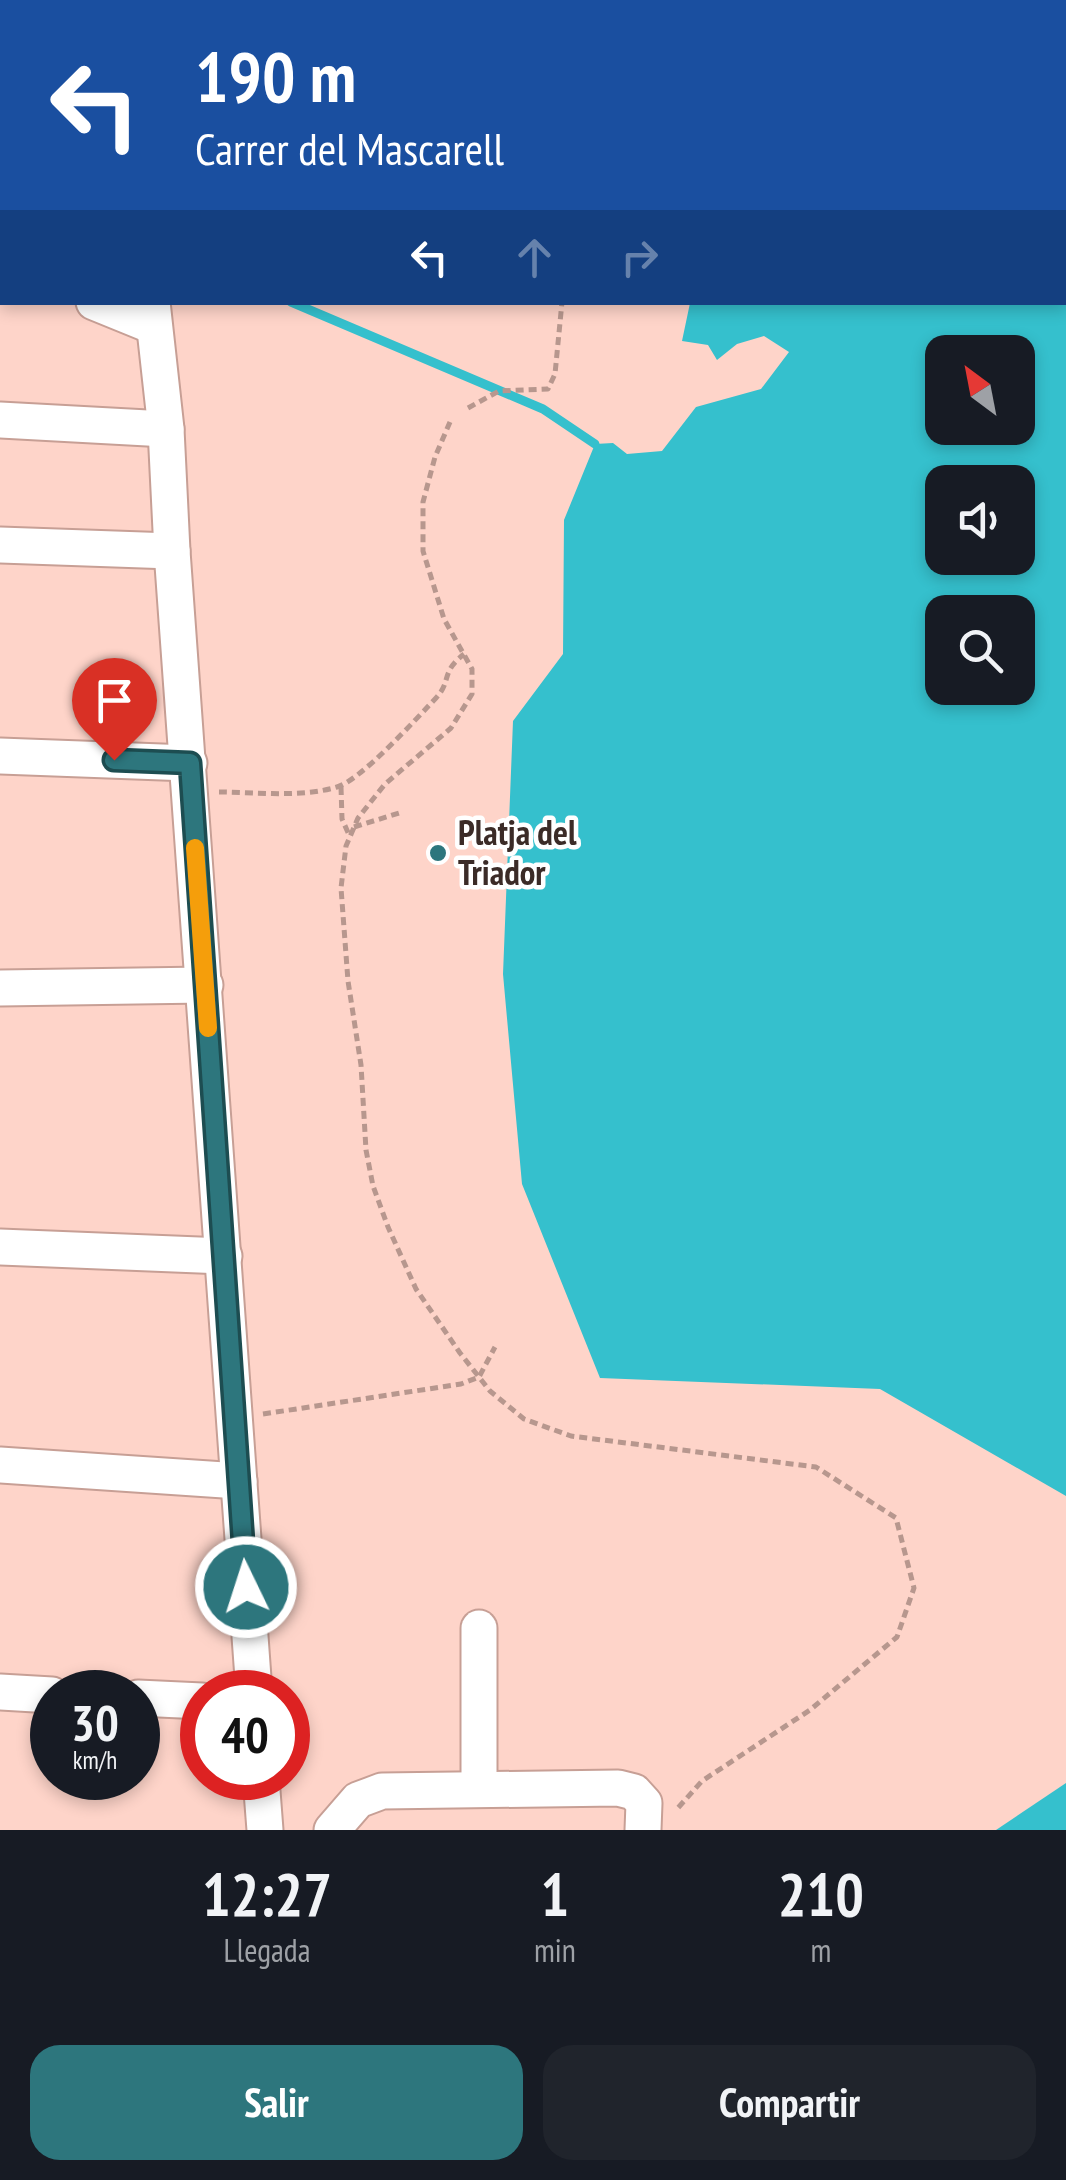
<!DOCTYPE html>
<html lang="es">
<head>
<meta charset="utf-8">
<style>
	:root { --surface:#171b24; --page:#20242c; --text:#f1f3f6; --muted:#9ea1a6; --accent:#2d767d }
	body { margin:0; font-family:"PT Sans Narrow",sans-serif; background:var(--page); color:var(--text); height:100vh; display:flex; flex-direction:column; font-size:38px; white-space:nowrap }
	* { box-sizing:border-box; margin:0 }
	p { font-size:32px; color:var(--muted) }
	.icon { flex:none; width:55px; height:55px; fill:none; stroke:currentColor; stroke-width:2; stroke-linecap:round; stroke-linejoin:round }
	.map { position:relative; height:1830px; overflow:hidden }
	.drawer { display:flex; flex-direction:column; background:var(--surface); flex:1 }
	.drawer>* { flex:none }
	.banner { position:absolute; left:0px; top:0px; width:1068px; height:305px; box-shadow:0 5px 15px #0003; background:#1a4fa0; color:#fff; overflow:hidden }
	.needle { width:65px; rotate:328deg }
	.controls { position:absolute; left:925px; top:335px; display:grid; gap:20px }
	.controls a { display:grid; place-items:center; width:110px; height:110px; border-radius:20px; background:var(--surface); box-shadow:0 5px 15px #0003; font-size:50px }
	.speed { position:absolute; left:30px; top:1670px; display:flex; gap:20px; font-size:50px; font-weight:700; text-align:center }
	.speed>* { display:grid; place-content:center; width:130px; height:130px; border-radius:50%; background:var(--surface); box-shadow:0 5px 15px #0003; line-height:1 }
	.speed small { font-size:25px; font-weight:400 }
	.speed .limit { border:15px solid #d22; background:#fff; color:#111 }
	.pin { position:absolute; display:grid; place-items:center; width:85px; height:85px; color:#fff; margin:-102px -42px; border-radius:50% 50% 50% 0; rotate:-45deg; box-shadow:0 0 10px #0007 }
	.pin .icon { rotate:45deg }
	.me { position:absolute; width:110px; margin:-55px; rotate:356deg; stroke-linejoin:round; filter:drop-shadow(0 0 8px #0008) }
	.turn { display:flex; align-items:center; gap:35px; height:210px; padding:0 30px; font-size:45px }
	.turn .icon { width:130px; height:130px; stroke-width:2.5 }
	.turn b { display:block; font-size:70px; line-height:85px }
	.lanes { display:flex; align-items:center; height:95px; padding:0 30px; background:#0003; justify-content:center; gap:50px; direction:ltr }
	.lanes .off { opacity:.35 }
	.eta { display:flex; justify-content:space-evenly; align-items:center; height:170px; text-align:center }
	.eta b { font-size:60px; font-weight:700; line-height:70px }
	.button { display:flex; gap:20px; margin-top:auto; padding:20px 30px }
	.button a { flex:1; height:115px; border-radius:30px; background:var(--accent); color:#fff; font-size:40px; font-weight:700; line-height:115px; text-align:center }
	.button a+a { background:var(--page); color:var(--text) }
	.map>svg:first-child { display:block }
	.water { fill:#35c0cd; fill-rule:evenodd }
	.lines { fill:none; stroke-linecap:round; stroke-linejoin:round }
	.stream { stroke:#35c0cd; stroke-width:9 }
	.minor-casing { stroke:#c79f95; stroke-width:39 }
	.path { stroke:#b7978e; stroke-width:5; stroke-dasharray:8 5; stroke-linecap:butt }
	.minor { stroke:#fff; stroke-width:35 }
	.route-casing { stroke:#1d4d51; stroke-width:25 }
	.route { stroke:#2d767d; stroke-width:18 }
	.slow { stroke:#f59e0b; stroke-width:18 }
	.poi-dot { fill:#2d767d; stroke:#fff; stroke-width:4 }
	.labels { text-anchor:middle; stroke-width:9; stroke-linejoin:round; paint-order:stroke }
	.poi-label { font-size:35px; font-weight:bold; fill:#3b2b27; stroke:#fff; text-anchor:start }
</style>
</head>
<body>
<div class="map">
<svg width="1066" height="1830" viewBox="0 0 1066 1830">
	<rect width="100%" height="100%" fill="#fed4c9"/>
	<g class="water">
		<path d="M 905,0 L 1066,0 L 1066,1496 L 880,1389 L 600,1378 L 522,1184 L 503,974 L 513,721 L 563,654 L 564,520 L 595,444 L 613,443 L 627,454 L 662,451 L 696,407 L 761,389 L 789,352 L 764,336 L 737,344 L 717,360 L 708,345 L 682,341 L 690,303 L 1065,302 L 1065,2 L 904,2 ZM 942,352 L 1018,352 L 1018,428 L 942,428 ZM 942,482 L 1018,482 L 1018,558 L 942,558 ZM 942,612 L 1018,612 L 1018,688 L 942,688 Z"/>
		<path d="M 1066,1783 L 1066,1830 L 996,1830 Z"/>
	</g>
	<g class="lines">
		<path class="stream" d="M 291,302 L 543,409 L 595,444"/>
		<g class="minor-casing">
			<g id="minor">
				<path d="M 243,2 L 244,0"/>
				<path d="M 547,2 L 548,0"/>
				<path d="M 784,2 L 784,0"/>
				<path d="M 0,227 L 2,226"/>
				<path d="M 0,265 L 2,266"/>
				<path d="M 94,302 L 153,326"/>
				<path d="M 152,302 L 166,429 L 172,551 L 254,1692"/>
				<path d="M 0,420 L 166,429"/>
				<path d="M 0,545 L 172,551"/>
				<path d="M 0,756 L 189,763"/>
				<path d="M 0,988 L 205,985"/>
				<path d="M 0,1247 L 224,1256"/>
				<path d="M 0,1465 L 239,1481"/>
				<path d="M 0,1692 L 52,1695"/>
				<path d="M 138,1698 L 202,1701"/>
				<path d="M 261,1778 L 265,1830"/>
				<path d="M 479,1789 L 479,1628"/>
				<path d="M 332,1830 L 358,1800 L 382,1791 L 618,1788 L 634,1792 L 644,1803 L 643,1830"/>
			</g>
		</g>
		<g class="path">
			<path d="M 468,408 L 499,391 L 548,389 L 555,374 L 562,302"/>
			<path d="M 450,422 L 435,457 L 423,502 L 423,551 L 444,619 L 472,669 L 472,694 L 451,728 L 385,784 L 358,818 L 346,846 L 341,888 L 348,981 L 361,1065 L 366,1150 L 373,1186 L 388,1227 L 416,1289 L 460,1353 L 490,1391 L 524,1419 L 571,1436 L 816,1467 L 896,1518 L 914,1588 L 897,1637 L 810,1710 L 702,1781 L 677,1809"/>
			<path d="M 341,787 L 342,819 L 350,837"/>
			<path d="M 219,792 C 257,792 300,798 337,787 C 361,780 416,719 436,698 C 452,681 440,673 464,654"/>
			<path d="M 354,827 L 399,813"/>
			<path d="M 263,1414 L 461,1384 L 479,1377 L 495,1347"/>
		</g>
		<use href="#minor" class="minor"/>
	</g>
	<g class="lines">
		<g class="route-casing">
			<path id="route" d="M 114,760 L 190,763 L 246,1587"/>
		</g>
		<use href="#route" class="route"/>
		<path class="slow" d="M 195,848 L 208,1028"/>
	</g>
	<circle class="poi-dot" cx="438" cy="853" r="10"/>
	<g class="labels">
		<g class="poi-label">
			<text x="458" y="845">Platja del<tspan x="458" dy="40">Triador</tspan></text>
		</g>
	</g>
</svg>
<div class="controls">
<a><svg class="needle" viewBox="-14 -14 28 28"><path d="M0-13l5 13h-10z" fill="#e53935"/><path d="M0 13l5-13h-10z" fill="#9ea1a6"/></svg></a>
<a><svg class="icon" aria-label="sound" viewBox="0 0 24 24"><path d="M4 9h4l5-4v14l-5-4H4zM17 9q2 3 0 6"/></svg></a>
<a><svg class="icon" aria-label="search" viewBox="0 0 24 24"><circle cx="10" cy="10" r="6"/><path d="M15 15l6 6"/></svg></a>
</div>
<div class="speed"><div>30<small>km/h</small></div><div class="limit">40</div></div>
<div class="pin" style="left:114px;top:760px;background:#d93025"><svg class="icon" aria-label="arrive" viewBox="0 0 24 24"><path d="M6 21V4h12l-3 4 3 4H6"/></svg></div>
<svg class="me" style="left:246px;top:1587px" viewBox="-20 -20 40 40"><circle r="17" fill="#2d767d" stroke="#fff" stroke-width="3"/><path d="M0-11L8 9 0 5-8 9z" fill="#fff"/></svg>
<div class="banner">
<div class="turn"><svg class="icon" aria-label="left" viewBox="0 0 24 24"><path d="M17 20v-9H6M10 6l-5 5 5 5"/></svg><div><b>190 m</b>Carrer del Mascarell</div></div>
<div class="lanes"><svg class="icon" aria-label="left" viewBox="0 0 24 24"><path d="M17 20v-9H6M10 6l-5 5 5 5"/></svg><svg class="icon off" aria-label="ahead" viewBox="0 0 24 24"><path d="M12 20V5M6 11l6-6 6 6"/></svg><svg class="icon off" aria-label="right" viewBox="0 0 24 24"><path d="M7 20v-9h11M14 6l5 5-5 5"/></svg></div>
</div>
</div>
<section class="drawer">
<div class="eta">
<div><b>12:27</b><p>Llegada</p></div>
<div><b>1</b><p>min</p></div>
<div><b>210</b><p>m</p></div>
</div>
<div class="button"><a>Salir</a><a>Compartir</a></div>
</section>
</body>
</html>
